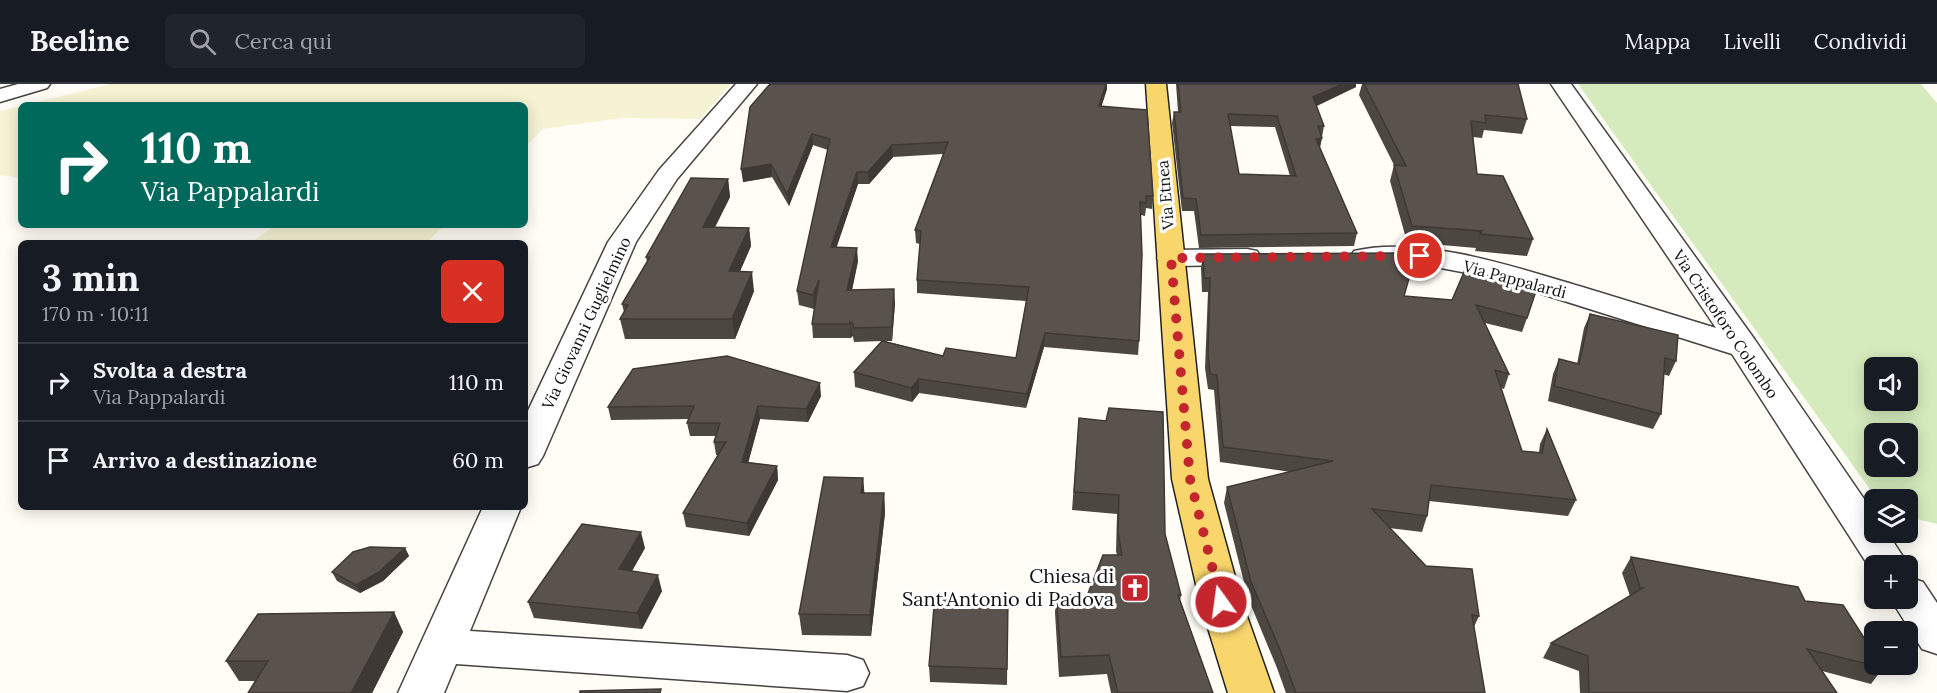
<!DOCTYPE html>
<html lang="it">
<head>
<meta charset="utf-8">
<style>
	:root { --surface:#171b24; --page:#20242c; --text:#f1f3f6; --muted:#9ea1a6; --line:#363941 }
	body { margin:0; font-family:Lora,serif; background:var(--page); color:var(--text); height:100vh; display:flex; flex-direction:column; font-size:22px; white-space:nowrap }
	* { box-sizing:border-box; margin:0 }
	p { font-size:20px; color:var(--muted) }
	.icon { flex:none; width:33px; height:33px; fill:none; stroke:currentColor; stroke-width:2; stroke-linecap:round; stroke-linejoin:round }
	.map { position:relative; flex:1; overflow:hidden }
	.sheet { position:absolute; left:18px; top:156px; width:510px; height:270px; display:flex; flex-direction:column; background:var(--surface); border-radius:9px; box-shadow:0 3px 15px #0003 }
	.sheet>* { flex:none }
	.guide { position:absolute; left:18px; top:18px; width:510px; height:126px; border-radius:9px; box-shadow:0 3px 15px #0003; background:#00695c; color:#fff; overflow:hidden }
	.fabs { position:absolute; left:1864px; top:273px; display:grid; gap:12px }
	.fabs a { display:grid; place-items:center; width:54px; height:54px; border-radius:9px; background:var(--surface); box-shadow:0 3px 15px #0003; font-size:30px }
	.pin { position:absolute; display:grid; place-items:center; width:51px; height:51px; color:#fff; margin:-26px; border:3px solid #fff; border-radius:50%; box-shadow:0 2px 6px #0007 }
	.me { position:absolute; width:66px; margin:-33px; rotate:346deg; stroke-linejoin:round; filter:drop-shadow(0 0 4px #0008) }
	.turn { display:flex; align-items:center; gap:21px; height:126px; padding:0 24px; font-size:27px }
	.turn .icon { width:78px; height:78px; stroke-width:2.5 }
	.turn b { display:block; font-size:42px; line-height:51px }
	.round { display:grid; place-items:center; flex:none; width:63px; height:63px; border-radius:9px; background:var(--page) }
	.summary { display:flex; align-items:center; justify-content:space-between; height:102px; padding:0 24px }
	h1 { font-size:36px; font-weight:700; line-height:45px }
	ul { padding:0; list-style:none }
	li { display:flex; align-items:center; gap:18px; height:78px; padding:0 24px; border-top:2px solid var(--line) }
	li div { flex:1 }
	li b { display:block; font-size:22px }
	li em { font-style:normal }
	header { display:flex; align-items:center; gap:36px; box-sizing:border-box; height:84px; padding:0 30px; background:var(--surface); border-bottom:2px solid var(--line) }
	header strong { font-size:28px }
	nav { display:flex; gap:33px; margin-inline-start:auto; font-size:21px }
	.search { width:420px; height:54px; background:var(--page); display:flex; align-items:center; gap:15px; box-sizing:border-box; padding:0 21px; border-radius:9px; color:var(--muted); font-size:22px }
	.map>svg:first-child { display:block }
	.farmland { fill:#f6f3d4 }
	.green { fill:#d5ebbd; fill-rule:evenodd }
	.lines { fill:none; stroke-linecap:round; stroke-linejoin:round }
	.minor-casing { stroke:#444; stroke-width:3 }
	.major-casing { stroke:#222; stroke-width:3 }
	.minor { fill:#fff; fill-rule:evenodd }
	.major { fill:#f9d66b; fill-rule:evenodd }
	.wall { fill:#4d4742; fill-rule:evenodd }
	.shaded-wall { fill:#3f3936 }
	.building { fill:#5a524d; stroke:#3f3936; stroke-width:1.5; fill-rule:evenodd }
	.route { stroke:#c4262e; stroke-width:10; stroke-dasharray:0 18 }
	.labels { text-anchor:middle; stroke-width:6; stroke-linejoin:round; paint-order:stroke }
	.street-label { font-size:16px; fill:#111; stroke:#fff }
	.near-poi-label { font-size:20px; fill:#111; stroke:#fff; text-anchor:end }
</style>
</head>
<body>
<header>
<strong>Beeline</strong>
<div class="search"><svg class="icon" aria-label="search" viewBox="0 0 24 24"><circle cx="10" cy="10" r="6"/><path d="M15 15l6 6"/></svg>Cerca qui</div>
<nav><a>Mappa</a><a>Livelli</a><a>Condividi</a></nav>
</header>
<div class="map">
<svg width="1937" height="609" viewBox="0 0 1937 609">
	<rect width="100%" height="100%" fill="#fffdf5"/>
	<g class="farmland">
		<path d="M 110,0 L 731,0 L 700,35 L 622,34 L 543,45 L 525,63 L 525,21 L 25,21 Z"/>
		<path d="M 21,22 L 21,94 L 0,91 L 0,27 Z"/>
		<path d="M 276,141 L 445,141 L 426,159 L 250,159 Z"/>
	</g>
	<path class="green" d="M 1578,0 L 1921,0 L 1937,19 L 1937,440 L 1908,433 L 1908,416 L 1877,415 ZM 1875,284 L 1908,284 L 1908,316 L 1875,316 ZM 1875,350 L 1908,350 L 1908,382 L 1875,382 Z"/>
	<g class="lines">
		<g class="minor-casing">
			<g id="minor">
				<path d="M 18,0 L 50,0 L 47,4 L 0,18 L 0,5 Z"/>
				<path d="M 736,0 L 757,0 L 677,95 L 636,158 L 543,372 L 538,380 L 525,384 L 525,333 L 608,158 L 659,86 Z"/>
				<path d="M 1551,0 L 1571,0 L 1755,256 L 1875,431 L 1875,448 L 1887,448 L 1909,482 L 1908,484 L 1908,482 L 1875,482 L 1875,492 L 1732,270 L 1488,193 L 1420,180 L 1364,181 L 1354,179 L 1350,173 L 1354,167 C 1420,151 1515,183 1579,202 C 1625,216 1670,230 1716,244 Z"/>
				<path d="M 1247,165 L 1257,167 L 1261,173 L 1257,179 L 1247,181 L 1171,182 L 1161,180 L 1157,174 L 1161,168 L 1171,166 Z"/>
				<path d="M 483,423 L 521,423 L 470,547 L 847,571 L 863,576 L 869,589 L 863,602 L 847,607 L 456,580 L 444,609 L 398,609 Z"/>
				<path d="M 1908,493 L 1923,498 L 1937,519 L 1937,570 L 1922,565 L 1890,514 L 1908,514 Z"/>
			</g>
		</g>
		<g class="major-casing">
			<path id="major" d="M 1146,0 L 1166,0 L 1208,395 L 1242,518 L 1274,609 L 1228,609 L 1200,518 L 1172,395 Z"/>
		</g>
		<use href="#minor" class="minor"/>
		<use href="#major" class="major"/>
	</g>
	<g class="wall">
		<path d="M 1176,0 L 1356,0 L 1356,3 L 1317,22 L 1324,42 L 1320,64 L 1357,149 L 1354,162 L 1199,164 L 1194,127 L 1182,127 L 1172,39 L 1174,28 L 1178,28 ZM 1230,42 L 1275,43 L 1290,92 L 1239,90 Z"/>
		<path d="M 1362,0 L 1518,0 L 1527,35 L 1522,50 L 1484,46 L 1482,54 L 1473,53 L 1477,90 L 1533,155 L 1527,172 L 1475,167 L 1476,164 L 1407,158 L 1390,97 L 1394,81 L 1359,11 Z"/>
		<path d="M 1107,5 L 1101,22 L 1153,112 L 1152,125 L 1146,124 L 1145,132 L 1141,131 L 1139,257 L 1138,271 L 1044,263 L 1026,324 L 919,309 L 912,318 L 855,303 L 854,288 L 882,257 L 854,258 L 853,253 L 852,252 L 851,254 L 813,254 L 812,240 L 814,225 L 799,221 L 797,207 L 828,66 L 813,61 L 789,122 L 772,93 L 743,98 L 750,23 ZM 943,70 L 915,146 L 916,159 L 920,160 L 917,196 L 917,209 L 1026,217 L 1016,274 L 943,272 L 885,257 L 892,257 L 895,219 L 852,206 L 858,177 L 836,163 L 858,100 L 869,100 L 893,73 Z"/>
		<path d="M 728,95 L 730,113 L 715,143 L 749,144 L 751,162 L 740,187 L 754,207 L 735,255 L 625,255 L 620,235 L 624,228 L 622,220 L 647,178 L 646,173 Z"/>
		<path d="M 1203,170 L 1404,212 L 1452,216 L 1465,186 L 1527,234 L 1522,248 L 1485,239 L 1509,290 L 1504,305 L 1501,304 L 1522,367 L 1539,368 L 1540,360 L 1547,345 L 1576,416 L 1568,432 L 1429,417 L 1427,432 L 1422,448 L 1389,444 L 1426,482 L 1479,532 L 1474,543 L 1485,609 L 1286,609 L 1277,584 L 1248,514 L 1224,419 L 1227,403 L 1291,388 L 1220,378 L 1214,306 L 1208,305 L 1205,284 L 1208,208 L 1202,208 L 1201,184 Z"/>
		<path d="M 1590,230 L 1676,277 L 1669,292 L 1663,290 L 1661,330 L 1653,345 L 1548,317 L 1553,290 L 1559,275 L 1577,280 L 1584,244 Z"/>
		<path d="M 821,312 L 808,338 L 760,335 L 748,378 L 777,382 L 778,396 L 749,452 L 686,443 L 683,429 L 718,371 L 716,371 L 714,358 L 716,352 L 690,352 L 687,339 L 689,335 L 611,336 L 608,323 Z"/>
		<path d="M 1079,334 L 1165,450 L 1181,511 L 1180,517 L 1213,609 L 1111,609 L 1107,590 L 1059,593 L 1055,529 L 1056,510 L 1087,512 L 1117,471 L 1116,467 L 1117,430 L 1072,426 Z"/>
		<path d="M 863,394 L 864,409 L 884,409 L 885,429 L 871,552 L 802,551 L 799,530 Z"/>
		<path d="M 405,464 L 409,472 L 383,497 L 360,509 L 337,497 L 332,488 Z"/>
		<path d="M 645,464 L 632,487 L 662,507 L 642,545 L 534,534 L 528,518 Z"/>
		<path d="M 1631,473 L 1805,517 L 1883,584 L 1871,600 L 1822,587 L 1837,609 L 1580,609 L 1579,587 L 1543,574 L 1551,559 L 1630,512 L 1622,489 Z"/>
		<path d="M 1008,514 L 1007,601 L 930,598 L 929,582 Z"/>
		<path d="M 394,528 L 403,548 L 372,609 L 248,609 L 255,597 L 239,597 L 226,577 Z"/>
	</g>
	<g class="shaded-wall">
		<path d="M 1106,0 L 1107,0 L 1107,5 L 1098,34 L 1099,22 Z"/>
		<path d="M 1342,0 L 1356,0 L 1356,3 L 1311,24 L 1313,13 Z"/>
		<path d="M 812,50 L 813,61 L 789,122 L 787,110 Z"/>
		<path d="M 1322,54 L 1319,66 L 1316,55 Z"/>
		<path d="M 892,61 L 893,73 L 869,100 L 868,88 Z"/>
		<path d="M 771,80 L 772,93 L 743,98 L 741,85 Z"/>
		<path d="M 857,88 L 858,100 L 832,177 L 831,163 Z"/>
		<path d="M 728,95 L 730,113 L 706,161 L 703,143 Z"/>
		<path d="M 749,144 L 751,162 L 732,206 L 729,187 Z"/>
		<path d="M 857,164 L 858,177 L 849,220 L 847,206 Z"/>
		<path d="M 752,188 L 754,207 L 735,255 L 732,235 Z"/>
		<path d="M 819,196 L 814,225 L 813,211 Z"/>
		<path d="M 894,205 L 895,219 L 892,257 L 892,243 Z"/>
		<path d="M 850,238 L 852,252 L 851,254 L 850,240 Z"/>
		<path d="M 1045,249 L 1044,263 L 1026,324 L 1027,310 Z"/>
		<path d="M 919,295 L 919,309 L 912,318 L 911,304 Z"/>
		<path d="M 820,299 L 821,312 L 808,338 L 806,325 Z"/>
		<path d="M 758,322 L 760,335 L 745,391 L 742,378 Z"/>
		<path d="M 777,382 L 778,396 L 749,452 L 747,439 Z"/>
		<path d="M 863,394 L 865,414 L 861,409 Z"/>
		<path d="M 884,409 L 885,429 L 871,552 L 870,531 Z"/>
		<path d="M 641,448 L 645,464 L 624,501 L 619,485 Z"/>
		<path d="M 405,464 L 409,472 L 383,497 L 360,509 L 356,501 Z"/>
		<path d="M 658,491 L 662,507 L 642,545 L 637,529 Z"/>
		<path d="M 394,528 L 403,548 L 372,609 L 351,609 Z"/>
	</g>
	<g class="building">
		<path d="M 770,0 L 1106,0 L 1099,22 L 1147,26 L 1153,112 L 1146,112 L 1146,119 L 1140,118 L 1142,170 L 1139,257 L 1045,249 L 1027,310 L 919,295 L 911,304 L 854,288 L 882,257 L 943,272 L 946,264 L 1016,274 L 1029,203 L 917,196 L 921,147 L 915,146 L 948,58 L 892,61 L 868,88 L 857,88 L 831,163 L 857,164 L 847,206 L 894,205 L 892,243 L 853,244 L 853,240 L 850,238 L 850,240 L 812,240 L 819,196 L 813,211 L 797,207 L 830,55 L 812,50 L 787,110 L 771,80 L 741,85 L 750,23 Z"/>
		<path d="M 1178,0 L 1342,0 L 1313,13 L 1324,42 L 1318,42 L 1322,54 L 1316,55 L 1357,149 L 1201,151 L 1196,115 L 1183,114 L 1174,28 L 1181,28 ZM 1228,30 L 1277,32 L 1296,92 L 1239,90 Z"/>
		<path d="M 1364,0 L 1518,0 L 1527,35 L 1485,31 L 1486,39 L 1471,37 L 1477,90 L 1503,92 L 1533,155 L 1480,150 L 1482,147 L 1412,142 L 1394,81 L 1406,82 Z"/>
		<path d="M 691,94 L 728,95 L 703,143 L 749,144 L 729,187 L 752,188 L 732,235 L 620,235 L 628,221 L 622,220 L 650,173 L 646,173 Z"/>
		<path d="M 1397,169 L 1415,173 L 1404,212 L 1452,216 L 1465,186 L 1537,204 L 1527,234 L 1476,221 L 1509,290 L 1495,286 L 1522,367 L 1542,369 L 1547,345 L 1576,416 L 1431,401 L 1427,432 L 1372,425 L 1426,482 L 1472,485 L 1479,532 L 1472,531 L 1485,609 L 1296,609 L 1281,568 L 1251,498 L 1227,403 L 1333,377 L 1223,363 L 1217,291 L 1210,290 L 1208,269 L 1210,194 L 1204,194 L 1203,170 Z"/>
		<path d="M 1590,230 L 1678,251 L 1676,277 L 1665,274 L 1661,330 L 1554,302 L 1559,275 L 1579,280 Z"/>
		<path d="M 727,272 L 820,299 L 806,325 L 758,322 L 742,378 L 777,382 L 747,439 L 683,429 L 726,358 L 714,358 L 720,339 L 687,339 L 694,322 L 608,323 L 633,285 Z"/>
		<path d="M 1109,324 L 1163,328 L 1165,450 L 1181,511 L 1178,511 L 1213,609 L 1118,609 L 1109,571 L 1061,573 L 1056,510 L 1087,512 L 1103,471 L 1122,471 L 1118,448 L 1119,411 L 1074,408 L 1079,334 L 1106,337 Z"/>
		<path d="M 824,393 L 863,394 L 861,409 L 884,409 L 870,531 L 799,530 Z"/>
		<path d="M 582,440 L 641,448 L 619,485 L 658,491 L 637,529 L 528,518 Z"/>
		<path d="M 370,463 L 405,464 L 379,488 L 356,501 L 332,488 L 353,468 Z"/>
		<path d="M 1631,473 L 1798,503 L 1805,517 L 1843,521 L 1875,571 L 1875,580 L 1881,580 L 1883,584 L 1807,565 L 1837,609 L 1589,609 L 1588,572 L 1551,559 L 1643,504 L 1640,504 Z"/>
		<path d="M 935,511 L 1008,514 L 1007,585 L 929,582 Z"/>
		<path d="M 394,528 L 351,609 L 248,609 L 268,577 L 226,577 L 258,530 Z"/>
		<path d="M 661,605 L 660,609 L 580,609 L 580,607 Z"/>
	</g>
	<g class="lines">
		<path class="route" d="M 1221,518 L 1190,395 L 1171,174 L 1420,172"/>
	</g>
	<defs>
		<g id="church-square" transform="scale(1.5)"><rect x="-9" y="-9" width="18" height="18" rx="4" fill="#c4262e" stroke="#fff"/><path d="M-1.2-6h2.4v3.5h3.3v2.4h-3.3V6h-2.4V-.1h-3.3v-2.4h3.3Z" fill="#fff"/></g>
	</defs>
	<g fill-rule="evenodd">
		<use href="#church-square" x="1135" y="504"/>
	</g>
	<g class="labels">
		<g class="street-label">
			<text transform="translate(1165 111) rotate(-95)" y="6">Via Etnea</text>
			<text transform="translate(1515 195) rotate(15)" y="6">Via Pappalardi</text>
			<text transform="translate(586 239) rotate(-65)" y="6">Via Giovanni Guglielmino</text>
			<text transform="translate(1726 240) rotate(56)" y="6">Via Cristoforo Colombo</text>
		</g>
		<g class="near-poi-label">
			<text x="1114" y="499">Chiesa di<tspan x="1114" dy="23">Sant'Antonio di Padova</tspan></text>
		</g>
	</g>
</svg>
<div class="fabs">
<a><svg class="icon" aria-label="sound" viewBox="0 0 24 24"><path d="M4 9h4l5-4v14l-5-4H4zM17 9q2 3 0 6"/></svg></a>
<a><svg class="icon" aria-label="search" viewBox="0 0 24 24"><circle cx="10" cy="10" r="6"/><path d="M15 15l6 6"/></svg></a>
<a><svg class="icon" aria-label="layers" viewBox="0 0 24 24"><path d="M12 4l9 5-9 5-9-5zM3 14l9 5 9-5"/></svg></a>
<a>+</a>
<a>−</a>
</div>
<div class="pin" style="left:1420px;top:172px;background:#d93025"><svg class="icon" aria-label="arrive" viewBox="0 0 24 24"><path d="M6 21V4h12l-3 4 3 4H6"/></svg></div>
<svg class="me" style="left:1221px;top:518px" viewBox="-20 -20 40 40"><circle r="17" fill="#c4262e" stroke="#fff" stroke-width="3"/><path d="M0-11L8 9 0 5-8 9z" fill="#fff"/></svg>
<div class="guide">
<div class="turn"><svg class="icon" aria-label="right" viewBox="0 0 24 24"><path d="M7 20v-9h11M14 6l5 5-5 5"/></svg><div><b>110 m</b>Via Pappalardi</div></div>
</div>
<section class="sheet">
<div class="summary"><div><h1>3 min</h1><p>170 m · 10:11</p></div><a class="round" style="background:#d93025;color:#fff"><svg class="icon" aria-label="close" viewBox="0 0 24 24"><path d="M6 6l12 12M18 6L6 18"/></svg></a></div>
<ul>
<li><svg class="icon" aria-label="right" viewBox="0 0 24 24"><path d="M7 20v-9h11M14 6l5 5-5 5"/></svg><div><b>Svolta a destra</b><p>Via Pappalardi</p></div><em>110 m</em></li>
<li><svg class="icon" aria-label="arrive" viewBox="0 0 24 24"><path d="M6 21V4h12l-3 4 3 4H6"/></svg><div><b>Arrivo a destinazione</b></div><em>60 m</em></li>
</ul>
</section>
</div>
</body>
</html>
